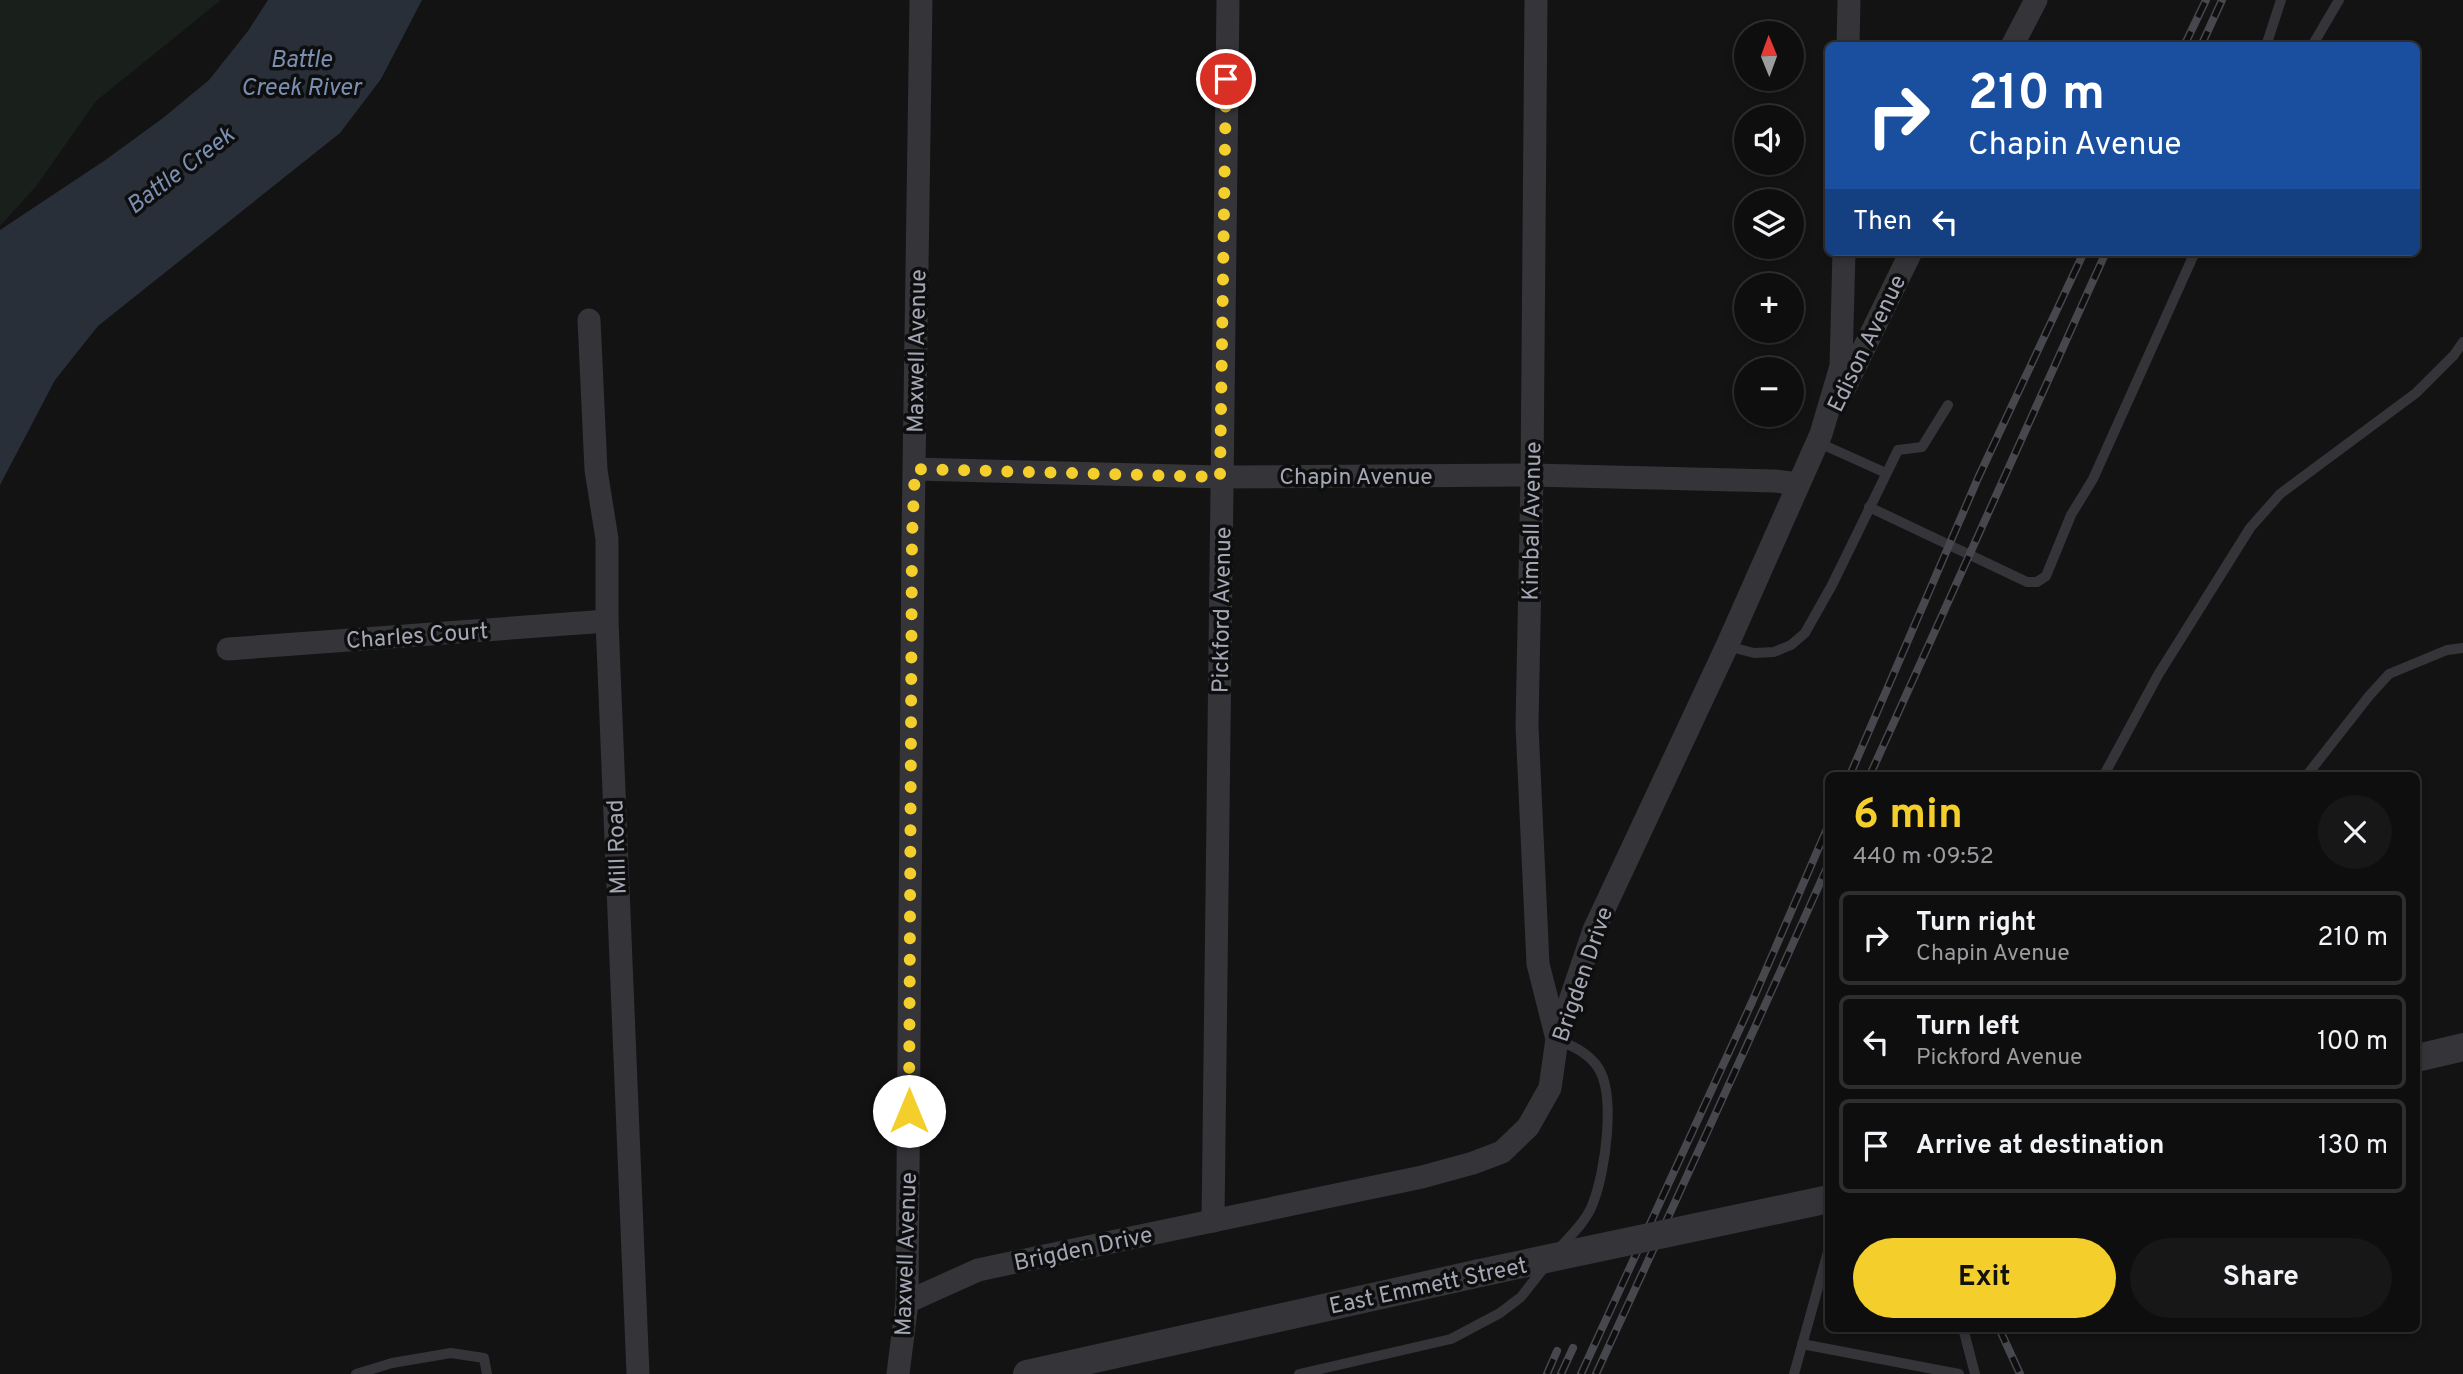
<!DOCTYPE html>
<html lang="en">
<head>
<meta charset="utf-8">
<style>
	:root { --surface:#0e0e0f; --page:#171718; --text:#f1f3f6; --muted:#9b9c9e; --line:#2e2e2f; --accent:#f4cf2b }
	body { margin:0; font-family:Overpass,sans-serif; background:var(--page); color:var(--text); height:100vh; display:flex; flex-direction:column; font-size:26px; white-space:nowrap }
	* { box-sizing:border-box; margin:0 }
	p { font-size:23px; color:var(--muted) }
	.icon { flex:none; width:38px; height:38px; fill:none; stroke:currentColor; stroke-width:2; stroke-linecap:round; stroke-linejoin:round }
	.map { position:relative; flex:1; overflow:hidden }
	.drawer { position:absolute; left:1825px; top:772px; width:595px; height:560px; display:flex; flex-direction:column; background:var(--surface); border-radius:10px; box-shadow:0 4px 10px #0003,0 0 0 2px var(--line) }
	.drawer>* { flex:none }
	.hud { position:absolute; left:1825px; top:42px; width:595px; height:214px; border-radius:10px; box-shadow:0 4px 10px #0003,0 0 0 2px var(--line); background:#1a4fa0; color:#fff; overflow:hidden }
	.needle { width:46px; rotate:359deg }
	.tools { position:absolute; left:1734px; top:21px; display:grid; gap:14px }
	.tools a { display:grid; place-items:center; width:70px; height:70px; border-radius:50%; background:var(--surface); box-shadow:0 4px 10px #0003,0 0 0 2px var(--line); font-size:35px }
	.pin { position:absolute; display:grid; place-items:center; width:60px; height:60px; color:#fff; margin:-30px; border:4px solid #fff; border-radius:50%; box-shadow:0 2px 7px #0007 }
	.me { position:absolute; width:77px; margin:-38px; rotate:0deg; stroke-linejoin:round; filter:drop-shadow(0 0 5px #0008) }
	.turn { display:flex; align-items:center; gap:24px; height:147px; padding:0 28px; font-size:32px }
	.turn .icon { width:91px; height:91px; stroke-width:2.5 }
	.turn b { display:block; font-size:49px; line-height:60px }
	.then { display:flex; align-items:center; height:66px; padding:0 28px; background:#0003; gap:14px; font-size:26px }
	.round { display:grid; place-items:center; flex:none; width:74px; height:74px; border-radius:37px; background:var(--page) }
	.head { display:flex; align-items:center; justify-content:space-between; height:119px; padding:0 28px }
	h1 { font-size:42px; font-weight:700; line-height:52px; color:var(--accent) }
	.action { display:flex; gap:14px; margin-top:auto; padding:14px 28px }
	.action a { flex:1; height:80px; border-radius:42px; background:var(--accent); color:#111; font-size:28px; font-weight:700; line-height:80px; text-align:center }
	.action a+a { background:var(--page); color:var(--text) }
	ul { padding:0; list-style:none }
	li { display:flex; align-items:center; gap:21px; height:94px; margin:0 14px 10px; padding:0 14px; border:4px solid var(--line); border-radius:10px }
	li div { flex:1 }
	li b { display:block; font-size:26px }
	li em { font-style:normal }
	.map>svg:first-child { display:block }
	.green { fill:#191f1b }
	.water { fill:#292f38 }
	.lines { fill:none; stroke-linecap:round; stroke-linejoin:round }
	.service { stroke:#343439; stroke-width:10 }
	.minor { stroke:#343439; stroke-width:23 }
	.tertiary { stroke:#343439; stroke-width:28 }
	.rail-casing { stroke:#47474e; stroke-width:8 }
	.rail { stroke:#0e0e0f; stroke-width:5; stroke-dasharray:16; stroke-linecap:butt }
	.tertiary-bridge { stroke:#343439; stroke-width:28 }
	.route { stroke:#f4cf2b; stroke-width:12; stroke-dasharray:0 21.6 }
	.labels { text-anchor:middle; stroke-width:7; stroke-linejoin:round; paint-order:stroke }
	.street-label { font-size:23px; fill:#a4a7b5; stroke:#0e0e0f }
	.water-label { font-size:24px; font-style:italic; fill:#7a8fb1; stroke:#0e0e0f }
</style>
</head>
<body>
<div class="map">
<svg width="2463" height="1374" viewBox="0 0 2463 1374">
	<rect width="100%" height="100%" fill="#131314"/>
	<path class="green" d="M 0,0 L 221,0 L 96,101 L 37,185 L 0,226 Z"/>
	<path class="water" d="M 268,0 L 422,0 L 381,79 L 340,133 L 98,326 L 55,380 L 0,485 L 0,230 L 104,161 L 163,118 L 209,80 L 248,31 Z"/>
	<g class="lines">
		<g class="service">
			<path d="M 2266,46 L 2281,0"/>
			<path d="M 2312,46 L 2339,0"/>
			<path d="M 1817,442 L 1886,473"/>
			<path d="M 1869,507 L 2027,582 L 2037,582 L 2046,576 L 2071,515 L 2093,479 L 2195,252"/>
			<path d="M 1727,646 L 1754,653 L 1774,652 L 1791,645 L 1805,633 L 1832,585 L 1898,450 L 1922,447 L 1948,405"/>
			<path d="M 2104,775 L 2158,675 L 2250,528 L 2280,494 L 2416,393 L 2454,355 L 2463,342"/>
			<path d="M 2307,775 L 2369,696 L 2389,674 L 2447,650 L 2463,648"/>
			<path d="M 1557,1039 C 1572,1046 1587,1052 1597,1066 C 1617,1093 1605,1173 1593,1203 C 1587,1221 1569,1237 1557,1251"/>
			<path d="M 1963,1328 L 1975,1374"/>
			<path d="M 1802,1344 L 1959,1374"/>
			<path d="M 356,1374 L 392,1363 L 451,1353 L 484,1358 L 487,1374"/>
			<path d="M 1299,1374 L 1451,1339 L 1500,1313 L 1521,1297 L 1547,1264"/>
			<path d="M 1794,1374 L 1829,1248"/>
		</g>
		<g class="minor">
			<path d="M 1536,0 L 1532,475 L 1527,726 L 1538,964 L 1557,1039"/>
			<path d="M 1848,46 L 1849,0"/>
			<path d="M 2012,46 L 2036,0"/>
			<path d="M 589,320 L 596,470 L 607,539 L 607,621 L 638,1374"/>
			<path d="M 1843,391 L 1911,252"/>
			<path d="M 915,469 L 1220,477 L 1532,475 L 1775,481 L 1798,484"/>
			<path d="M 228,649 L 607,621"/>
			<path d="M 1213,1221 L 1228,0"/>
			<path d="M 907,1302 L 978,1270 L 1422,1177 L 1473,1163 L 1502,1152 L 1528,1127 L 1550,1088 L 1557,1039 L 1594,930 L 1727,646 L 1821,434 L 1841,366 L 1844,252"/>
			<path d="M 898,1374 L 907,1302 L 913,537 L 921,0"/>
		</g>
		<g class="tertiary">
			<path d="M 2417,1058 L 2463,1047"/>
			<path d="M 1027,1374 L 1480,1273"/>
		</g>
		<g class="rail-casing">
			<g id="rail">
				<path d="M 2184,46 L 2206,0"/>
				<path d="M 2201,46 L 2222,0"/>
				<path d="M 1850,775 L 1978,478 L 2084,252"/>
				<path d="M 1870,775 L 2106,252"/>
				<path d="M 1999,1328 L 2020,1374"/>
				<path d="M 1547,1374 L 1557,1351"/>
				<path d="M 1561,1374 L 1573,1348"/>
				<path d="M 1581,1374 L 1752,1002 L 1829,824"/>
				<path d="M 1596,1374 C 1674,1204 1753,1034 1829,863"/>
			</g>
		</g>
		<use href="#rail" class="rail"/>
		<path class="tertiary-bridge" d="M 1480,1273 L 1829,1199"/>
	</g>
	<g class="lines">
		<path class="route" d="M 909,1111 L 912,537 L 915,469 L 1220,477 L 1226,79"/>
	</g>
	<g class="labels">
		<g class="street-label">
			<text transform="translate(1866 343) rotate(-64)" y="8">Edison Avenue</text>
			<text transform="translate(916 351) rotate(-89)" y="8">Maxwell Avenue</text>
			<text x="1356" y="484">Chapin Avenue</text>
			<text transform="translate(1531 521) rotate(-89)" y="8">Kimball Avenue</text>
			<text transform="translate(1221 610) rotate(-89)" y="8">Pickford Avenue</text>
			<text transform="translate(417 635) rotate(-4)" y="8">Charles Court</text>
			<text transform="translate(616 847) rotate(-92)" y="8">Mill Road</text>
			<text transform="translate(1582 974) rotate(-71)" y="8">Brigden Drive</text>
			<text transform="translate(1083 1248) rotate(-12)" y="8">Brigden Drive</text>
			<text transform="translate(905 1254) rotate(-88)" y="8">Maxwell Avenue</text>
			<text transform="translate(1428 1285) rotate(-12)" y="8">East Emmett Street</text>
		</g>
		<g class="water-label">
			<text x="301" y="67">Battle<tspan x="301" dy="28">Creek River</tspan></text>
			<text transform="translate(180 170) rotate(-37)" y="8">Battle Creek</text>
		</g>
	</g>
</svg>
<div class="tools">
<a><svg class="needle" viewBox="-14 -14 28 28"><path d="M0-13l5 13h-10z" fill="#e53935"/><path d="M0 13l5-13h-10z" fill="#9b9c9e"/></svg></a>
<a><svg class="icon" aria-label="sound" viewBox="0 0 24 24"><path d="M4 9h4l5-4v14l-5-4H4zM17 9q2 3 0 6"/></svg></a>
<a><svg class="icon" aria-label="layers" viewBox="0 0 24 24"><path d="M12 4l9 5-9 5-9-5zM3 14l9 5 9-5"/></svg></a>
<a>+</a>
<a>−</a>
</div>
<div class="pin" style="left:1226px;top:79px;background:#d93025"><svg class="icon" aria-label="arrive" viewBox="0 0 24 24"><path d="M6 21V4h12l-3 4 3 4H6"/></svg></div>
<svg class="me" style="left:909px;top:1111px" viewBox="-20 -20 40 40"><circle r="19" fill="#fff"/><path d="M0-13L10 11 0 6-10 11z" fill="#f4cf2b"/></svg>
<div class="hud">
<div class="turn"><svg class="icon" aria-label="right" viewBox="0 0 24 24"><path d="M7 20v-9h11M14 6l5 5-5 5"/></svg><div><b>210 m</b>Chapin Avenue</div></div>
<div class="then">Then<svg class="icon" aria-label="left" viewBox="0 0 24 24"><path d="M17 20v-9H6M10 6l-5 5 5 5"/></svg></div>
</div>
<section class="drawer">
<div class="head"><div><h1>6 min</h1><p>440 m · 09:52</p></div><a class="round"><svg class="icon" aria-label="close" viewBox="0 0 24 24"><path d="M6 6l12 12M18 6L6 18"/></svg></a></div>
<ul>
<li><svg class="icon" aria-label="right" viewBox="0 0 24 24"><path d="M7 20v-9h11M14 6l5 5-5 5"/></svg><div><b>Turn right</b><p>Chapin Avenue</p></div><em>210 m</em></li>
<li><svg class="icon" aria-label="left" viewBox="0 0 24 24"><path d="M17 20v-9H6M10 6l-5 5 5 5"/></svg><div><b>Turn left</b><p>Pickford Avenue</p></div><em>100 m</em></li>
<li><svg class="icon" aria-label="arrive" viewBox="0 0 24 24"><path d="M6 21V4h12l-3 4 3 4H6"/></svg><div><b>Arrive at destination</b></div><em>130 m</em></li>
</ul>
<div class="action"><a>Exit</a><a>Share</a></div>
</section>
</div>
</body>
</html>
